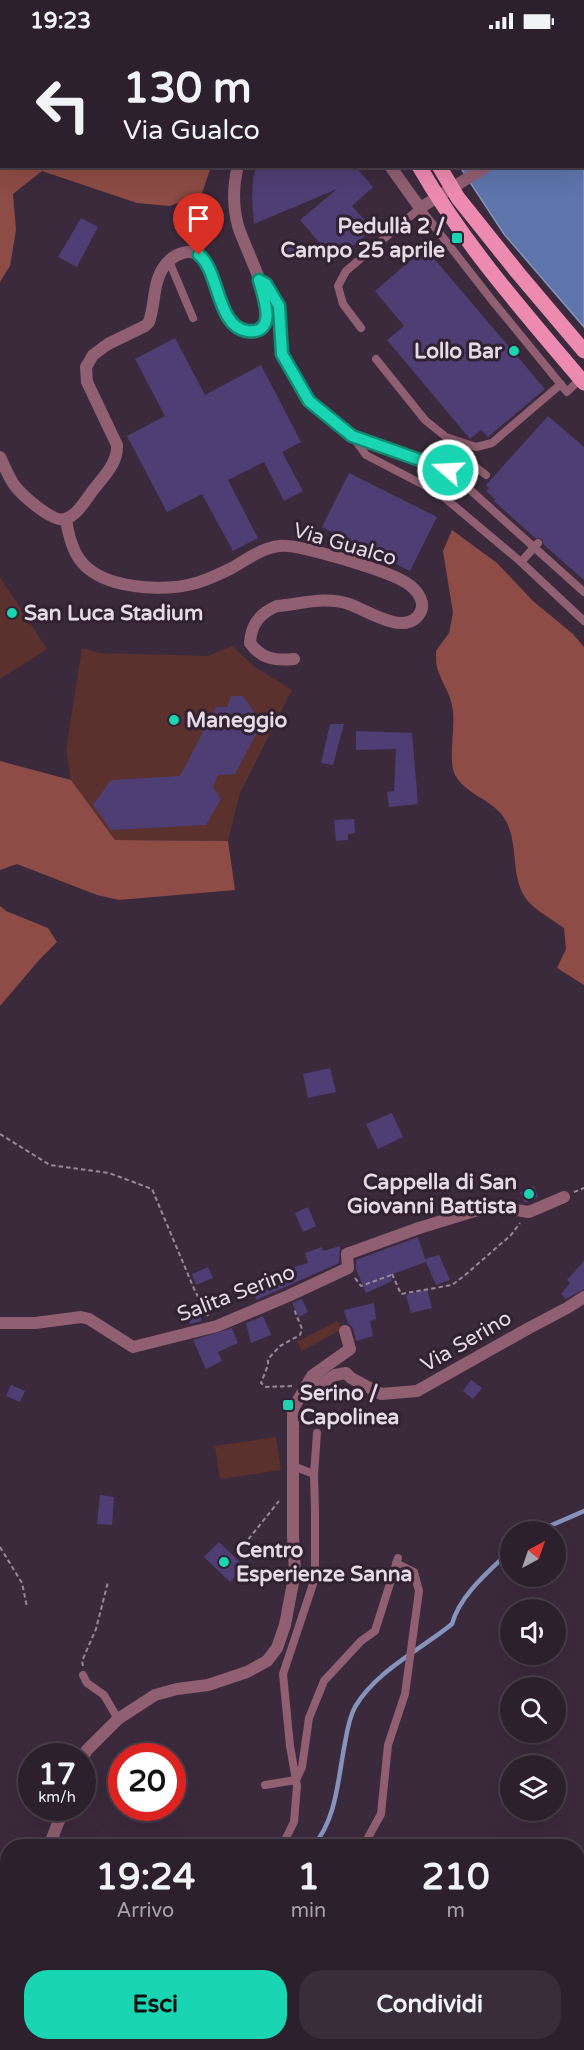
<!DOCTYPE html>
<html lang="it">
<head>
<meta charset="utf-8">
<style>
	:root { --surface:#2c202d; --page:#382d39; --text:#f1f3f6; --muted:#a6a3aa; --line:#483e49; --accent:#1ad5b2 }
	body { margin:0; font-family:"Varela Round",sans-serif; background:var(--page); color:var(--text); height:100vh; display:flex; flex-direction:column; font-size:22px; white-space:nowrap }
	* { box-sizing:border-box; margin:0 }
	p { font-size:20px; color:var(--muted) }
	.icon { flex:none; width:33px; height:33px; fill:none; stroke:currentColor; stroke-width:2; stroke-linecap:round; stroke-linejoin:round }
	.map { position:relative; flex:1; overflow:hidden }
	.side { position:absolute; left:0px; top:1797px; width:585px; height:212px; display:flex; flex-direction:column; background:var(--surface); border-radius:24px 24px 0 0; box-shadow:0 6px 24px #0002,0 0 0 2px var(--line) }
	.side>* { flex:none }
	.guide { position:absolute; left:0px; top:0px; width:585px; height:126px; box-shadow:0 6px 24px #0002,0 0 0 2px var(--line); background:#2c202d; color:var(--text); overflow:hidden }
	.needle { width:39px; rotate:40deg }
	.tools { position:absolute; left:500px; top:1479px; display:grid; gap:12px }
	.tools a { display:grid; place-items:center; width:66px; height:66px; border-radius:50%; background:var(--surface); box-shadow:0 6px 24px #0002,0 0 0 2px var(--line); font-size:30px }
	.speed { position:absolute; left:18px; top:1701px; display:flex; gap:12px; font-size:30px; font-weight:700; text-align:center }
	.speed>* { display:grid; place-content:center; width:78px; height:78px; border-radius:50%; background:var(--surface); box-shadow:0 6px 24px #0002,0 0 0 2px var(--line); line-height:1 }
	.speed small { font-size:15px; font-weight:400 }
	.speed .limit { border:9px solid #d22; background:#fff; color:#111 }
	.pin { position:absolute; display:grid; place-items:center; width:51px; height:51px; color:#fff; margin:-62px -26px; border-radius:50% 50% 50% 0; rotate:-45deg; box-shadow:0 0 6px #0007 }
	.pin .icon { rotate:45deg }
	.me { position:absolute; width:66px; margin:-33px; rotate:289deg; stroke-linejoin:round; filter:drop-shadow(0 0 4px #0008) }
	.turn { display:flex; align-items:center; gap:21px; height:126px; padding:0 24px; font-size:27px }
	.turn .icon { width:78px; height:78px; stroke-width:2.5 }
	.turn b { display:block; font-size:42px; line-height:51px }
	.eta { display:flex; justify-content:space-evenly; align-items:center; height:102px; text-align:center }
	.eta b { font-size:36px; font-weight:700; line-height:42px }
	.button { display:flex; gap:12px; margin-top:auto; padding:12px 24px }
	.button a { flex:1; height:69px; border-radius:24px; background:var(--accent); color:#111; font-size:24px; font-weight:700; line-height:69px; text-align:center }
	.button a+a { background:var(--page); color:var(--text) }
	.status { display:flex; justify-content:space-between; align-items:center; height:42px; padding:0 30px; background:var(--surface); direction:ltr }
	.status svg { height:16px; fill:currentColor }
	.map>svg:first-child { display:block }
	.green { fill:#5a312d }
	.forest { fill:#8d4c45 }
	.water { fill:#5d75ab; stroke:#8693bc; stroke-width:1.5 }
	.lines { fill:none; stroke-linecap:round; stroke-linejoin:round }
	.stream { stroke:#8693bc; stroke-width:4.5 }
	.building { fill:#4e3e74 }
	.path { stroke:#978997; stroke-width:2; stroke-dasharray:4.5 3; stroke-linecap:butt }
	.lane { stroke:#905f71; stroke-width:8 }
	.street { stroke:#905f71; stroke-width:12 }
	.secondary { stroke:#c57894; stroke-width:12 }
	.primary { stroke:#ed8ab0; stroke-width:15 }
	.route-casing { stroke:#118a74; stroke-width:15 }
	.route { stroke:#1ad5b2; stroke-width:10 }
	.poi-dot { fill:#1ad5b2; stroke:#312131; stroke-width:2 }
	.labels { text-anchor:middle; stroke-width:6; stroke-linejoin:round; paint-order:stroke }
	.poi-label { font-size:21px; font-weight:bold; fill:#e5dae5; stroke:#312131; text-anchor:start }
	.street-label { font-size:21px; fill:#e5dae5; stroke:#312131 }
</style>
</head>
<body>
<div class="status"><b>19:23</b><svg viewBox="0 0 49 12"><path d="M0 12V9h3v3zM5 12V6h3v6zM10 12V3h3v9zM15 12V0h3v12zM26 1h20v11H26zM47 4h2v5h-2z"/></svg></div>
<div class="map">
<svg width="584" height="2008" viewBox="0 0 584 2008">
	<rect width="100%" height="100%" fill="#3b2a3c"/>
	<g class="green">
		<path d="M 0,535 L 47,607 L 0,637 Z"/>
		<path d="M 232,604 L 255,625 L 292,648 L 240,751 L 228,799 L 115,798 L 71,738 L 66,708 L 82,606 L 100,611 L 208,614 Z"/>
		<path d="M 337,1279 L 342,1287 L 302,1309 L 297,1300 Z"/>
		<path d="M 276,1395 L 281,1428 L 220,1437 L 215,1404 Z"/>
	</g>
	<g class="forest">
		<path d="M 0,0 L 185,0 L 186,1 L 2,2 L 2,124 L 211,125 L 201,154 L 169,164 L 137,161 L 42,129 L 13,152 L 16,188 L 10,224 L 0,240 Z"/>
		<path d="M 452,488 L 497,521 L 533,559 L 573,592 L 584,605 L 584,943 L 557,926 L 566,907 L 564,886 C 553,878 535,868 527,858 C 510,836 519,803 506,779 C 495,758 467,754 455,733 C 448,719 455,688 453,670 C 451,652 445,647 439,631 C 436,625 436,616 436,609 L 449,591 L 453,571 L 443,509 Z"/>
		<path d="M 0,719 L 71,738 L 115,798 L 228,799 L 235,848 L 119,858 L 97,853 L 17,822 L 0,828 Z"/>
		<path d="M 0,864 L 6,869 L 48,886 L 57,900 L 40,917 L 0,964 Z"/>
		<path d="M 7,1899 L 8,2001 L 85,2001 L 82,2008 L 0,2008 L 0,1903 Z"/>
		<path d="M 584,1963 L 584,2008 L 529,2008 L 538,2001 L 578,2001 L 578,1972 Z"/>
	</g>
	<path class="water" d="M 584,113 L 584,285 L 504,192 L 460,125 L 584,124 Z"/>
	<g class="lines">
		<g class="stream">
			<path d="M 536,1490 L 584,1469"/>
			<path d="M 313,1804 C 337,1777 338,1735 345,1701 C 347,1689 349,1676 355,1665 C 376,1629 420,1608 452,1582 C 460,1553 489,1529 510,1509"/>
			<path d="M 140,2008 L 146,2001"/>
		</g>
	</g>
	<g class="building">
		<path d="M 256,124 L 355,124 L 373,145 L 352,164 L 370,184 L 365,189 L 367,192 L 335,219 L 300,178 L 337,147 L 254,182 L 252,155 L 253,138 Z"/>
		<path d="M 81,176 L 98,185 L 97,187 L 77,225 L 58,215 Z"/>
		<path d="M 289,199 L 297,209 L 289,216 L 280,206 Z"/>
		<path d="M 425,206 L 545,347 L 488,395 L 481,388 L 470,397 L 387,298 L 404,284 L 375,249 Z"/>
		<path d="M 175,296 L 205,353 L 261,323 L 301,400 L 282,410 L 303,449 L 284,459 L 264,420 L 228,438 L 258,496 L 233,509 L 202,452 L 167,470 L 127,394 L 165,374 L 135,317 Z"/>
		<path d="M 548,374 L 584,405 L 584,538 L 544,503 L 542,497 L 535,496 L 494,459 L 495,457 L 486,449 L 489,446 L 486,443 Z"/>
		<path d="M 349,431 L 437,475 L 410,529 L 322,485 Z"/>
		<path d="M 231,654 L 243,654 L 262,681 L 235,732 L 218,733 L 213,745 L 221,757 L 206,783 L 111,788 L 93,763 L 111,738 L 180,734 L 216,665 L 227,665 Z"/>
		<path d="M 330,682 L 344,682 L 333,723 L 321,721 Z"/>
		<path d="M 356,689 L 412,691 L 418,762 L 389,765 L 387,750 L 394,749 L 396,707 L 356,708 Z"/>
		<path d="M 354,777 L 355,791 L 348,792 L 348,798 L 336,799 L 334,778 Z"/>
		<path d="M 330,1026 L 336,1050 L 308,1056 L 303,1032 Z"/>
		<path d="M 392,1071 L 403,1095 L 378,1107 L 366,1082 Z"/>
		<path d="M 534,1144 L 538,1155 L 525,1161 L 520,1150 Z"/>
		<path d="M 308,1165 L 316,1184 L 303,1190 L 295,1171 Z"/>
		<path d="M 418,1195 L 425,1217 L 439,1213 L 450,1238 L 436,1243 L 426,1220 L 390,1233 L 392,1239 L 366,1251 L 356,1227 L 356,1218 Z"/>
		<path d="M 340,1204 L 339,1221 L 256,1258 L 253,1240 L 297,1231 L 294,1225 L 308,1221 L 305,1211 L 322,1205 L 323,1209 Z"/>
		<path d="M 584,1219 L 584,1247 L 566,1257 L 561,1252 L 570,1241 L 567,1238 Z"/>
		<path d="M 208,1225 L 213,1236 L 196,1243 L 192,1232 Z"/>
		<path d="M 427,1247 L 432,1266 L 411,1271 L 406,1253 Z"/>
		<path d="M 302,1257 L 308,1270 L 299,1275 L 292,1261 Z"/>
		<path d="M 374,1261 L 376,1277 L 370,1279 L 373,1294 L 356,1299 L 353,1286 L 348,1281 L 344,1268 Z"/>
		<path d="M 186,1268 L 198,1268 L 202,1279 L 190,1282 Z"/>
		<path d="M 263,1274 L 271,1293 L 251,1301 L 246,1281 Z"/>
		<path d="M 232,1286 L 238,1301 L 218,1310 L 222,1319 L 206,1327 L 193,1298 Z"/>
		<path d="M 471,1338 L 482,1346 L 473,1357 L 463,1349 Z"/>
		<path d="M 11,1343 L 25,1349 L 20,1360 L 6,1354 Z"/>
		<path d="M 100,1453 L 114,1455 L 112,1483 L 97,1482 Z"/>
		<path d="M 219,1500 L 245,1525 L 230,1540 L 204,1515 Z"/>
	</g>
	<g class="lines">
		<g class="path">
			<path d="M 0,1092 L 50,1123 L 109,1131 L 152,1147 L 195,1249 L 208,1274"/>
			<path d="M 574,1150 L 584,1146"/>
			<path d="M 392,1232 L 401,1252 L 452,1243 L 464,1234 L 511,1193 L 520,1181"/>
			<path d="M 355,1236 L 361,1244 L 394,1232"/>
			<path d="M 292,1344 L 266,1345 L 261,1341 L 268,1323 L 268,1317 L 280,1304 L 300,1293 L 302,1287 L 294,1267"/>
			<path d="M 0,1505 L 22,1541 L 27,1565"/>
			<path d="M 239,1509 L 279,1459"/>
			<path d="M 83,1624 L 82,1619 L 96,1587 L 108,1540"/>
			<path d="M 578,1879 L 584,1867"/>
		</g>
		<g class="lane">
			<path d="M 169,219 L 193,276"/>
			<path d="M 263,240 L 279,264 L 282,312 L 309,359 L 352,394 L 366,413 L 439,451 L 521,520 L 584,579"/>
			<path d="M 361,286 L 343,262 L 338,244 L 346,229 L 420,166 L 491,257 L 567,350 L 580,337"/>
			<path d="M 376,317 L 425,378 L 446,395 L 476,405 L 492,401 L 561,342"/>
			<path d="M 353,395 L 448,428 L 584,550"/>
			<path d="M 418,414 L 476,425 L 486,433"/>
			<path d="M 521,520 L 538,501"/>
			<path d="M 293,1424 L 314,1432"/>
			<path d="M 83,1633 L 87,1641 L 104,1653 L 118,1677"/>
			<path d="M 265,1743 L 296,1738 L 302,1725 L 309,1676 L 324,1639 L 361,1599 L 375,1589 L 398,1516"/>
			<path d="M 364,1803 L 381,1772 L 388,1703 L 405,1652 L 419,1549 L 414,1530 L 396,1521"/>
			<path d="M 282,1804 L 294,1780 L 297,1744 L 290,1704 L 283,1632 L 315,1536 L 315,1468 L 314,1432 L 317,1391"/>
			<path d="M 362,1804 L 393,1802 L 421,1804"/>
		</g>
		<g class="street">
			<path d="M 390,124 L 420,166 L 487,124"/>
			<path d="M 0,415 C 5,425 9,436 15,444 C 23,454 53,481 65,477 C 77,474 86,457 94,447 C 104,434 118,421 117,403 L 87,340 L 86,325 L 93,313 L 108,302 L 145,284 L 149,280 C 155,263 153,241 163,226 C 172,212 193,202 205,219 C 219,240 219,291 255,289 C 260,286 265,282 267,276 C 273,259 244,204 238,184 C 233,165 233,143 238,124"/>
			<path d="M 66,477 C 71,511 81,530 115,540 C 140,547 172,548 196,541 C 207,538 219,532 230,527 C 245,519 261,506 279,504 C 297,501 387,529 405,540 C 417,547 430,563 416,576 C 400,591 366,568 349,562 C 325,554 301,562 277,564 C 260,571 251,582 250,601 C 261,617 276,619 294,617"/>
			<path d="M 0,1281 L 35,1281 L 81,1275 L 89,1277 L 133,1305 L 217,1284 L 288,1254 L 348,1226 L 347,1212 L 419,1186 L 491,1164 L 529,1170 L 564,1155"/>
			<path d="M 303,1353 L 335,1333 L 346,1331 L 351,1336 L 381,1352 L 417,1349 L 529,1286 L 567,1266 L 584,1255"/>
			<path d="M 82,1717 L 87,1708 L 118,1677 L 155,1653 L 177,1647 L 208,1643 L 247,1630 L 267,1619 L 277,1606 L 285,1583 L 295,1530 L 293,1495 L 293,1367 L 312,1334 L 350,1307 L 345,1289"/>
			<path d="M 49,1804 L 64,1766"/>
			<path d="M 0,1893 L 8,1889"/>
			<path d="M 98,2008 L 99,2001"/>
			<path d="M 519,2008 L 524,2001"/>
		</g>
		<g class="secondary">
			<path d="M 541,0 L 542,2"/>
			<path d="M 584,73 L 584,74"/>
		</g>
		<g class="primary">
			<path d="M 349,0 L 350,2"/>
			<path d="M 369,0 L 370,2"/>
			<path d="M 419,124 C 465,204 525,271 584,341"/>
			<path d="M 439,124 L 458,156 L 518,231 L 584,309"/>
		</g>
	</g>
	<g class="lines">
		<g class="route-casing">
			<path id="route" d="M 199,213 C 219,228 217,285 247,289 C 279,293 263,253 259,238 L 266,242 L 279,264 L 282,312 L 309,359 L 352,394 L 448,428"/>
		</g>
		<use href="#route" class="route"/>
	</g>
	<g class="poi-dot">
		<rect x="451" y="190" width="12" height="12" rx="3"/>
		<circle cx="514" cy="309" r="6"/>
		<circle cx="12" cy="571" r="6"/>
		<circle cx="174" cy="678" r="6"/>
		<circle cx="529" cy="1152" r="6"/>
		<rect x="282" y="1357" width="12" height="12" rx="3"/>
		<circle cx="224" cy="1520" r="6"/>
	</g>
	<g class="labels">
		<g class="poi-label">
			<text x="445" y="191" text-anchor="end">Pedullà 2 /<tspan x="445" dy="24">Campo 25 aprile</tspan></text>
			<text x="502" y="316" text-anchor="end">Lollo Bar</text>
			<text x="24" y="578">San Luca Stadium</text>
			<text x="186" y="685">Maneggio</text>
			<text x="517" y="1147" text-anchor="end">Cappella di San<tspan x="517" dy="24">Giovanni Battista</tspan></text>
			<text x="300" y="1358">Serino /<tspan x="300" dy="24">Capolinea</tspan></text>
			<text x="236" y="1515">Centro<tspan x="236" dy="24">Esperienze Sanna</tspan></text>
		</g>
		<g class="street-label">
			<text transform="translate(345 502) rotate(16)" y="7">Via Gualco</text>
			<text transform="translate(236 1251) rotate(-21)" y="7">Salita Serino</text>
			<text transform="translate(466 1299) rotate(-30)" y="7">Via Serino</text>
		</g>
	</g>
</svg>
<div class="tools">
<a><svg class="needle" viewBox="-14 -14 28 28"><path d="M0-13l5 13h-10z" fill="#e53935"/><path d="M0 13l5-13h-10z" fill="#a6a3aa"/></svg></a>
<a><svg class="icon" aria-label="sound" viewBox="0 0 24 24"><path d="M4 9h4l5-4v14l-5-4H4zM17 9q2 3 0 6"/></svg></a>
<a><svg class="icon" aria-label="search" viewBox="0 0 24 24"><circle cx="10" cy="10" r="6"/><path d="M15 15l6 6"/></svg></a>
<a><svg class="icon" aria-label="layers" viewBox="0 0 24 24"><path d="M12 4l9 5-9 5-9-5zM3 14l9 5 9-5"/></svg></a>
</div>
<div class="speed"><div>17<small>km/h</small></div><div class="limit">20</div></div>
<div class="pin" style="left:199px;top:213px;background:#d93025"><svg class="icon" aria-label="arrive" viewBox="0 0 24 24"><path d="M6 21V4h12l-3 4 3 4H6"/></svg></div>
<svg class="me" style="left:448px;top:428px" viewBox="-20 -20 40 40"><circle r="17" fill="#1ad5b2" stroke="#fff" stroke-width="3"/><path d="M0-11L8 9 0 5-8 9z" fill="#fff"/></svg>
<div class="guide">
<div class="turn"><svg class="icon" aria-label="left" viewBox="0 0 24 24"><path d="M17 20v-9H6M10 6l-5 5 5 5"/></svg><div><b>130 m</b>Via Gualco</div></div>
</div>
<section class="side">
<div class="eta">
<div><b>19:24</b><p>Arrivo</p></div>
<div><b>1</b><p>min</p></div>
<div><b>210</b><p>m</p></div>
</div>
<div class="button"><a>Esci</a><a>Condividi</a></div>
</section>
</div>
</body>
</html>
